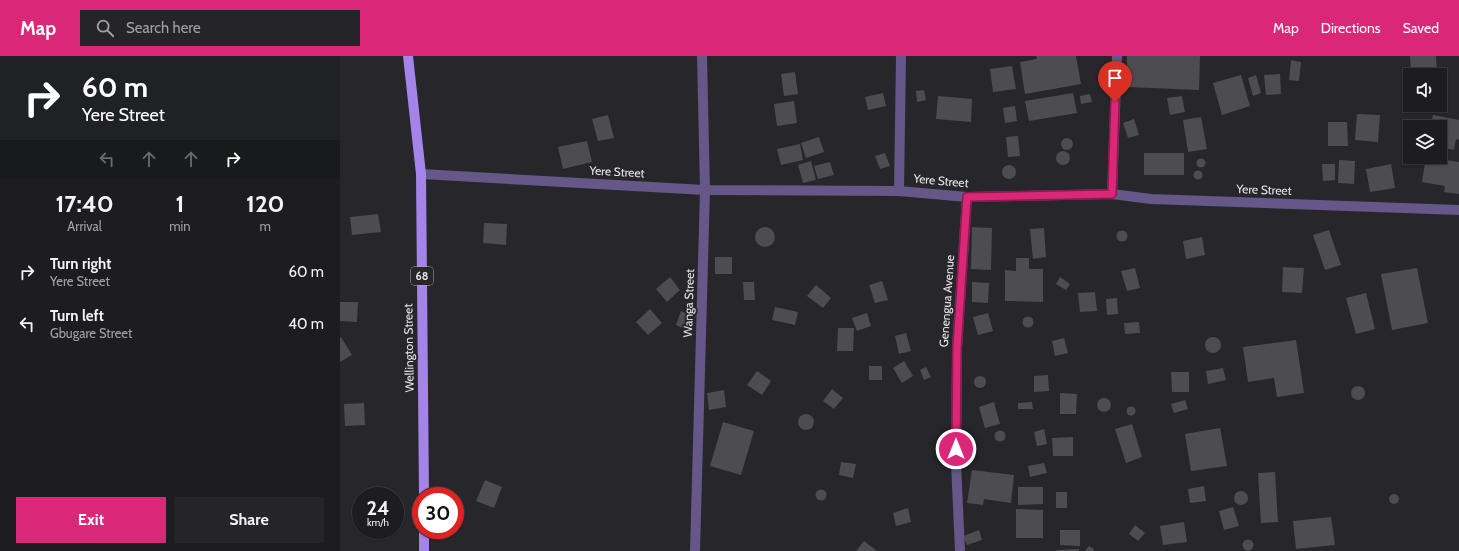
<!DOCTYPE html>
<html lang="en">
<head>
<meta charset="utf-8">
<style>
	:root { --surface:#1d1c20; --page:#252529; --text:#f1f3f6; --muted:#a0a1a5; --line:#3b3a3e; --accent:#db2777 }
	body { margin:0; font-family:Cabin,sans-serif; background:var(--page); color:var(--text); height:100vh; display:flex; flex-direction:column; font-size:15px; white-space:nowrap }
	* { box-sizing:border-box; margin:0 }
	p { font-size:13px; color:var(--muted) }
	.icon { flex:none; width:22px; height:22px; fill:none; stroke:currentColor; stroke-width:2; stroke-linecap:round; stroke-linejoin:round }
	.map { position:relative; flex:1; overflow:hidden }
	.drawer { display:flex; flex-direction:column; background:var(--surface); width:340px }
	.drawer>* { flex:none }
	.guide { background:#202124; color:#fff; overflow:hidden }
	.controls { position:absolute; left:1063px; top:12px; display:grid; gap:8px }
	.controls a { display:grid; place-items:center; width:44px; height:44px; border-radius:0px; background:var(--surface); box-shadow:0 1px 3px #0004,0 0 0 1px var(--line); font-size:20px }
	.speed { position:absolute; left:12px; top:431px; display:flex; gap:8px; font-size:20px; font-weight:700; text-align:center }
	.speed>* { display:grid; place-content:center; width:52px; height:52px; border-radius:50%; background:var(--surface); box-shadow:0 1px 3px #0004,0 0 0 1px var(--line); line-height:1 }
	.speed small { font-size:10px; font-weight:400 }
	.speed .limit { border:6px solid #d22; background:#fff; color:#111 }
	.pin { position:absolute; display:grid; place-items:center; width:34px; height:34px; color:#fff; margin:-41px -17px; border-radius:50% 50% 50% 0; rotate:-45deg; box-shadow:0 0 4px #0007 }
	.pin .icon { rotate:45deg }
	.me { position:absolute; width:44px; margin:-22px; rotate:0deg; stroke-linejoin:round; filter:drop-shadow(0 0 3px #0008) }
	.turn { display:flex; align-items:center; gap:14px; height:84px; padding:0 16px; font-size:18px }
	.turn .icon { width:52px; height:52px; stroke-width:2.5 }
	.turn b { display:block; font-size:28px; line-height:34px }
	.lanes { display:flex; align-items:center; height:38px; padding:0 16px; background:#0003; justify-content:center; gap:20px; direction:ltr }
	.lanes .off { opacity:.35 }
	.eta { display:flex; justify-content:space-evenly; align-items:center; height:68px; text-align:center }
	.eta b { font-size:24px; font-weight:700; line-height:28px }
	.button { display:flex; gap:8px; margin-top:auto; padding:8px 16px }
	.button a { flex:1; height:46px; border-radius:0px; background:var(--accent); color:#fff; font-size:16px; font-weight:700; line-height:46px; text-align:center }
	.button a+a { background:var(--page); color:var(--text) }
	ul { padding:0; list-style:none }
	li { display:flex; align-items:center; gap:12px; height:52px; padding:0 16px }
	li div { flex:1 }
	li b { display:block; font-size:15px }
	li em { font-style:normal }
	header { display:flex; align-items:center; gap:24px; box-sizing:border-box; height:56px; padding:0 20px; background:var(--accent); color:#fff }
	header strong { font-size:19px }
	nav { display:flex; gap:22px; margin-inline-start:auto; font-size:14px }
	.search { width:280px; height:36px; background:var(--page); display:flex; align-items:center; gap:10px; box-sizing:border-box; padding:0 14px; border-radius:0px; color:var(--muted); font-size:15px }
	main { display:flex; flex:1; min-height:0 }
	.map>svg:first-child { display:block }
	.building { fill:#4d4c51 }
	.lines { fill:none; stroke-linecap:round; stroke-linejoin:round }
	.minor { stroke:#655787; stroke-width:10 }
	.primary { stroke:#a484e8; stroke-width:10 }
	.route-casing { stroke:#8e194d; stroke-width:10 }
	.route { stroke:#db2777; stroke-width:7 }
	.labels { text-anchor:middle; stroke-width:4; stroke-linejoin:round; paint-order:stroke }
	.shield { fill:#27262b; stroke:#acabaf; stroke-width:1 }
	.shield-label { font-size:11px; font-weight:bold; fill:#e5e4e7 }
	.street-label { font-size:12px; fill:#e5e4e7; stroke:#27262b }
</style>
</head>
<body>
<header>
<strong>Map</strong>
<div class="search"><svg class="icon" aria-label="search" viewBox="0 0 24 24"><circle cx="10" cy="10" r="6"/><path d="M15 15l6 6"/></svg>Search here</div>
<nav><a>Map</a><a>Directions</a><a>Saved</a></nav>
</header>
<main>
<section class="drawer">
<div class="guide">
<div class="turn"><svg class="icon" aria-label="right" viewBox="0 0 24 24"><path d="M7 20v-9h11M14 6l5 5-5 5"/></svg><div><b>60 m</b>Yere Street</div></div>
<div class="lanes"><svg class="icon off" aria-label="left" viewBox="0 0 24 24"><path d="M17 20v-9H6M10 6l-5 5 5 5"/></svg><svg class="icon off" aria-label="ahead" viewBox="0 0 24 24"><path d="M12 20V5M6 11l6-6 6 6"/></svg><svg class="icon off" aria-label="ahead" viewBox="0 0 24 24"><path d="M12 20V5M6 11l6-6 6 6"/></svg><svg class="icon" aria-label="right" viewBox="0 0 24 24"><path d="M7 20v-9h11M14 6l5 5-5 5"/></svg></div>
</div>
<div class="eta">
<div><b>17:40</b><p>Arrival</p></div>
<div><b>1</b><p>min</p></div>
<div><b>120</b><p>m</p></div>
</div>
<ul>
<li><svg class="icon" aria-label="right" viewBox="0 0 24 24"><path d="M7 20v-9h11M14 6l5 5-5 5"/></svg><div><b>Turn right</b><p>Yere Street</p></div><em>60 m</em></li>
<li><svg class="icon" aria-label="left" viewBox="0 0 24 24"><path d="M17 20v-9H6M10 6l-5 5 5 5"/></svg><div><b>Turn left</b><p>Gbugare Street</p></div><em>40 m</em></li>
</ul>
<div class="button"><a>Exit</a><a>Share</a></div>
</section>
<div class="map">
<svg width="1119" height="495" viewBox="0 0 1119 495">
	<rect width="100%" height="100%" fill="#27262b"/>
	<g class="building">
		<path d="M 696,0 L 736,0 L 741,28 L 685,38 L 680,6 L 697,3 Z"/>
		<path d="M 787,0 L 860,0 L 859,34 L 787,31 Z"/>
		<path d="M 1070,0 L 1096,0 L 1097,19 L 1071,19 Z"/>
		<path d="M 951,4 L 961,6 L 959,25 L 949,24 Z"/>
		<path d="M 672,10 L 676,33 L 653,36 L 650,13 Z"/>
		<path d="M 455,16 L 458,38 L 444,40 L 441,18 Z"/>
		<path d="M 940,18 L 941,38 L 926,39 L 924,19 Z"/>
		<path d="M 901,19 L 910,50 L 882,59 L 873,27 Z"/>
		<path d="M 916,19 L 921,37 L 913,40 L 908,22 Z"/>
		<path d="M 584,34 L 586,44 L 577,46 L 576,35 Z"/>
		<path d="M 543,37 L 546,50 L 528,54 L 525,41 Z"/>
		<path d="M 733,37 L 737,57 L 689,65 L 685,45 Z"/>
		<path d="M 750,38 L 752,46 L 741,48 L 740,40 Z"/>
		<path d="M 598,40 L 632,43 L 631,66 L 596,63 Z"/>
		<path d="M 842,40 L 845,56 L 830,59 L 827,42 Z"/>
		<path d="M 454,45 L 457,67 L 437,70 L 434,48 Z"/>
		<path d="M 675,50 L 677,65 L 665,67 L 663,52 Z"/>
		<path d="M 1017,58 L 1040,59 L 1038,86 L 1015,84 Z"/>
		<path d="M 268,59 L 274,82 L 258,85 L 252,63 Z"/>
		<path d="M 1093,59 L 1119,64 L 1119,84 L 1116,83 L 1114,94 L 1100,91 L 1100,71 L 1090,71 Z"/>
		<path d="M 861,61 L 867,93 L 848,96 L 843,64 Z"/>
		<path d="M 794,63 L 799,79 L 788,82 L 783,67 Z"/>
		<path d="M 988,66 L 1007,66 L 1008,90 L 988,90 Z"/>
		<path d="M 678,80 L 680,100 L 668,101 L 666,81 Z"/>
		<path d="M 479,81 L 484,96 L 466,102 L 461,87 Z"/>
		<circle cx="727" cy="88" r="6"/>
		<path d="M 247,85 L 252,106 L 223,113 L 218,91 Z"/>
		<path d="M 460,88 L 463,104 L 441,109 L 437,93 Z"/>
		<circle cx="723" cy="102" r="7"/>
		<path d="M 545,97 L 550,110 L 540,113 L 535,100 Z"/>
		<rect x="804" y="97" width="40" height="22"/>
		<path d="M 1086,101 L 1119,106 L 1119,138 L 1104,136 L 1105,130 L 1082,126 Z"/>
		<circle cx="861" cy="107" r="4.5"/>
		<path d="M 999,104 L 1015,105 L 1014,128 L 998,127 Z"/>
		<path d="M 471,105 L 476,124 L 463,127 L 458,109 Z"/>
		<path d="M 490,106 L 494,119 L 478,123 L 474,110 Z"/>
		<path d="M 982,108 L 995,108 L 995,124 L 983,125 Z"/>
		<path d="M 1051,108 L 1055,132 L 1030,136 L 1026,113 Z"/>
		<circle cx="669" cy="116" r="7"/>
		<circle cx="858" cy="119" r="4.5"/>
		<path d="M 38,158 L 41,176 L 12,179 L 10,161 Z"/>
		<path d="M 144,167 L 167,168 L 166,189 L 143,187 Z"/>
		<path d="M 632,171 L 652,172 L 651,214 L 631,213 Z"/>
		<circle cx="425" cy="181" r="10"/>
		<path d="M 704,172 L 706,201 L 693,203 L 690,173 Z"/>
		<path d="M 989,174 L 1001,209 L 985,214 L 973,179 Z"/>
		<circle cx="782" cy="180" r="5.5"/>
		<path d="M 862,181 L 865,199 L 846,203 L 843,185 Z"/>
		<rect x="375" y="201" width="17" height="17"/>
		<path d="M 676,202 L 689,202 L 689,213 L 703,213 L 703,246 L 665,245 L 665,214 L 676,215 Z"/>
		<path d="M 943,211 L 964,212 L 962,237 L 942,236 Z"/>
		<path d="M 795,212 L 800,232 L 787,235 L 781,215 Z"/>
		<path d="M 1077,212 L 1088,267 L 1052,274 L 1041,218 Z"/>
		<path d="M 330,221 L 340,234 L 327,246 L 316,233 Z"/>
		<path d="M 720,221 L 730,228 L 726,234 L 716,228 Z"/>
		<path d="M 542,225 L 548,244 L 535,247 L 529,229 Z"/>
		<path d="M 403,226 L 414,226 L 415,244 L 404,244 Z"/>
		<path d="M 632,226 L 649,227 L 648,247 L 632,246 Z"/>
		<path d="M 476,229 L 491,242 L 483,252 L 467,240 Z"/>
		<path d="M 755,236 L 757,255 L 740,256 L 738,237 Z"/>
		<path d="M 1026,237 L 1035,273 L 1016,278 L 1006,242 Z"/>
		<path d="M 777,242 L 778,258 L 767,259 L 766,243 Z"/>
		<path d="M 0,246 L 18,246 L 17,266 L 0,265 Z"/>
		<path d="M 435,251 L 458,256 L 455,269 L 432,264 Z"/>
		<path d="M 310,253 L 322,267 L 308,279 L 296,266 Z"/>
		<path d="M 341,255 L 355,261 L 349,275 L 336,269 Z"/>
		<path d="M 527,257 L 531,270 L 517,275 L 512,262 Z"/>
		<path d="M 648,257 L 653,275 L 638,279 L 633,261 Z"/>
		<circle cx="688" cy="266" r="5.5"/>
		<path d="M 799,266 L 800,277 L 785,278 L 784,267 Z"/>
		<path d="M 498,272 L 514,272 L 513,295 L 497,295 Z"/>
		<path d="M 566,277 L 571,295 L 559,298 L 555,280 Z"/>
		<path d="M 1,281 L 12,299 L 0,306 L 0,282 Z"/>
		<circle cx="873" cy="289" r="8"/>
		<path d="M 724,282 L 728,297 L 715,300 L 712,285 Z"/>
		<path d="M 956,284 L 964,337 L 937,341 L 934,322 L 908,326 L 903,291 Z"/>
		<path d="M 564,305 L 573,320 L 562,327 L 553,312 Z"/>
		<rect x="529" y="310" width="13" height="14"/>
		<path d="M 586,311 L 591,321 L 584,324 L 580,314 Z"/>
		<path d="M 883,312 L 886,324 L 868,328 L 866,315 Z"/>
		<path d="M 417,315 L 431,325 L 422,339 L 407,329 Z"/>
		<path d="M 831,316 L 849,316 L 849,336 L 832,336 Z"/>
		<path d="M 708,319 L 709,335 L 694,336 L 694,320 Z"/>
		<circle cx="640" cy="326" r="6"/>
		<circle cx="1018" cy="337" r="7"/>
		<path d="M 492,333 L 503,342 L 494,353 L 483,345 Z"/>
		<path d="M 384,334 L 386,351 L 369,354 L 367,337 Z"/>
		<path d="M 720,337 L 737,338 L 736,358 L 720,358 Z"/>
		<circle cx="764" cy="349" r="7"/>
		<path d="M 845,344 L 848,353 L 834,357 L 831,348 Z"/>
		<path d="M 654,346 L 660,368 L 645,372 L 639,351 Z"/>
		<path d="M 692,346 L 693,353 L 678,353 L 678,347 Z"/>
		<path d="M 24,347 L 25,369 L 5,370 L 4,348 Z"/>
		<circle cx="791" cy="355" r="4.5"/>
		<circle cx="466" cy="366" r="8"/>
		<path d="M 383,366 L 414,375 L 401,419 L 370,410 Z"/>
		<path d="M 792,368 L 802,401 L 786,407 L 775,373 Z"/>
		<path d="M 880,372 L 887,410 L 851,415 L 845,378 Z"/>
		<path d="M 704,373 L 707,388 L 697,390 L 694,376 Z"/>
		<circle cx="660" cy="380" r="5.5"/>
		<path d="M 733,381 L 733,400 L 713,400 L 712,382 Z"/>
		<path d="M 501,406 L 516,408 L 513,422 L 499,419 Z"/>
		<path d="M 704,407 L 707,417 L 690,421 L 688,410 Z"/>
		<path d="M 632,414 L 674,419 L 671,447 L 644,443 L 643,449 L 627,447 Z"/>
		<path d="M 935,416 L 938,466 L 921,467 L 918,417 Z"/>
		<path d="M 145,424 L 162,431 L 154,452 L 136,445 Z"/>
		<path d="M 864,430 L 866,445 L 850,447 L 848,433 Z"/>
		<path d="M 678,431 L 703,431 L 703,448 L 678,449 Z"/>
		<circle cx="481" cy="439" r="5.5"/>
		<circle cx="901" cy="442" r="7"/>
		<rect x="716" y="436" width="11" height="16"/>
		<circle cx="1054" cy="443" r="5"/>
		<path d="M 893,451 L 899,470 L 884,474 L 879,455 Z"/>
		<path d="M 568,452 L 571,466 L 556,470 L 553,457 Z"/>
		<path d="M 676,453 L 703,454 L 703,482 L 676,482 Z"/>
		<path d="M 991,461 L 995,489 L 956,493 L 953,465 Z"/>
		<path d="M 844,466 L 847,486 L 823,489 L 820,470 Z"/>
		<path d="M 795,469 L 805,477 L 798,485 L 789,478 Z"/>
		<path d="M 639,474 L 642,484 L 627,489 L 623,480 Z"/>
		<path d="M 720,474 L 740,474 L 740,490 L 720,489 Z"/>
		<circle cx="908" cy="489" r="5.5"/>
		<path d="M 524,485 L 537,495 L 516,495 Z"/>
		<path d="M 749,490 L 753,492 L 754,495 L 745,495 Z"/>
		<path d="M 739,493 L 739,495 L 716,495 L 716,494 Z"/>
	</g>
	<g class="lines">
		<g class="minor">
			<path d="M 81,118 L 365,134 L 559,135 L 627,141 L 772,138 L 811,143 L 1119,154"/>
			<path d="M 559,135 L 561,0"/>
			<path d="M 772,138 L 777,0"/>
			<path d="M 355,495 L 365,134 L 362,0"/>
			<path d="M 620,495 L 616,407 L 617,292 L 627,141"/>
		</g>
		<g class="primary">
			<path d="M 68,0 L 81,118 L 84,440"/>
			<path d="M 84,474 L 84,495"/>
		</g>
	</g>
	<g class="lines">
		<g class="route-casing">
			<path id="route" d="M 616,393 L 617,292 L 627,141 L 772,138 L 775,46"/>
		</g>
		<use href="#route" class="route"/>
	</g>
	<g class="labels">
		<rect class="shield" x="71" y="211" width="22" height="18" rx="3"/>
		<g class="shield-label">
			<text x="82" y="224">68</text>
		</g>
		<g class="street-label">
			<text transform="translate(277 116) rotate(3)" y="4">Yere Street</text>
			<text transform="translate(601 125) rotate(5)" y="4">Yere Street</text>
			<text transform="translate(924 134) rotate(2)" y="4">Yere Street</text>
			<text transform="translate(607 245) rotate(-86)" y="4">Genengua Avenue</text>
			<text transform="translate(349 247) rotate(-88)" y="4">Wanga Street</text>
			<text transform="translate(69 292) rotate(-91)" y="4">Wellington Street</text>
		</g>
	</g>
</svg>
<div class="controls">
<a><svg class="icon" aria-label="sound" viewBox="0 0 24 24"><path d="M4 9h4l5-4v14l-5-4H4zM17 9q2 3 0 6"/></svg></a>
<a><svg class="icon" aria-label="layers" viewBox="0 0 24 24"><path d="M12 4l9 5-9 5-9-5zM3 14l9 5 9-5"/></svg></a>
</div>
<div class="speed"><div>24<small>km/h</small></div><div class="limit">30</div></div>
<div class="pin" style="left:775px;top:46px;background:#d93025"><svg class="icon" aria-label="arrive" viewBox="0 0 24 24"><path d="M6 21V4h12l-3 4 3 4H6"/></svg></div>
<svg class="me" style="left:616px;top:393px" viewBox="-20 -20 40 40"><circle r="17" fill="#db2777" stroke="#fff" stroke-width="3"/><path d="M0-11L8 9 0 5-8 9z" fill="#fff"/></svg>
</div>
</main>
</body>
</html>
